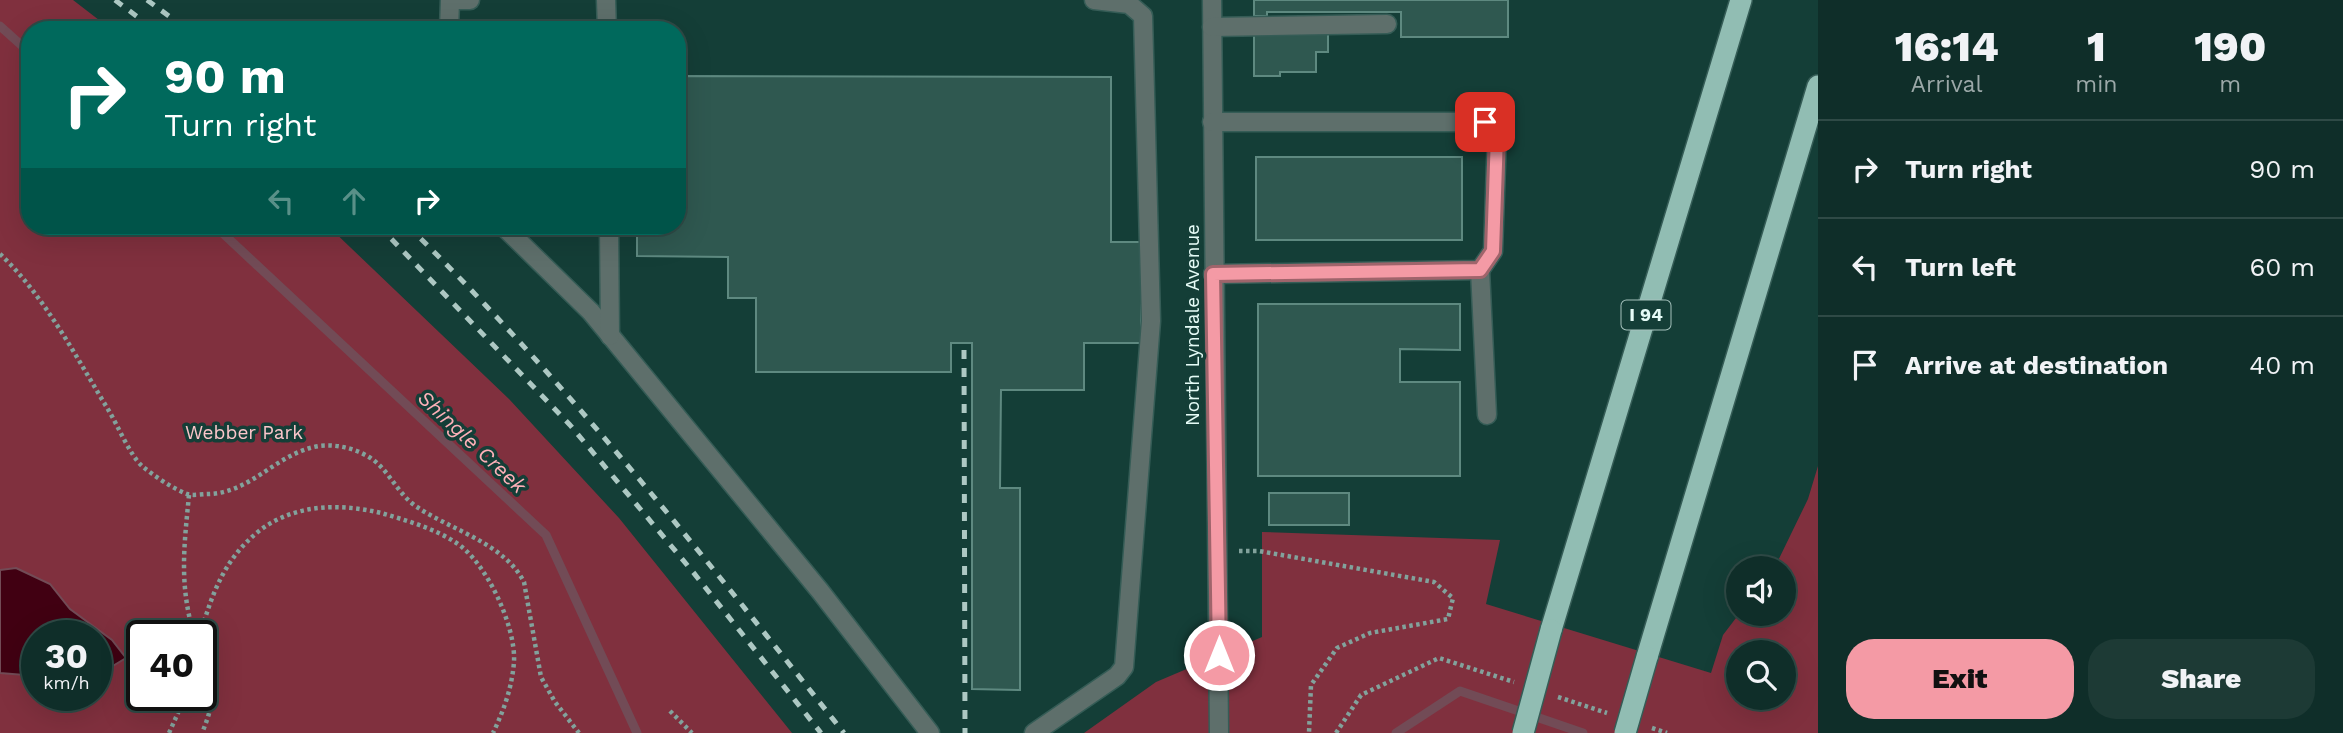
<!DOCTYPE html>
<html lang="en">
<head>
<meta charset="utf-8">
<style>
	:root { --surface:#0f2e29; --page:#1d3a35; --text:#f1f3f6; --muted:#9ba8a8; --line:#2f4a46; --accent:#f49aa5 }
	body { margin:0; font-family:"Work Sans",sans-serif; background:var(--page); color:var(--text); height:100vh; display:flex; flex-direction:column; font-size:26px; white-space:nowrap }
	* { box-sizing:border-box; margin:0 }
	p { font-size:23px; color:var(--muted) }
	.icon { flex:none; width:38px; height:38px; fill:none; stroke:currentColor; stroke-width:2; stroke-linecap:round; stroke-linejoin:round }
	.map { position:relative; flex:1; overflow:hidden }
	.drawer { display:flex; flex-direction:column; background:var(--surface); width:525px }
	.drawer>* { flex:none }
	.hud { position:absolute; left:21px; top:21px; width:665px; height:214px; border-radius:28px; box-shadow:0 7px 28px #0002,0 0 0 2px var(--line); background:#00695c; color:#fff; overflow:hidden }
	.fabs { position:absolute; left:1726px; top:556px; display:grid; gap:14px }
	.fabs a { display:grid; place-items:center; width:70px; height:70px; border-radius:50%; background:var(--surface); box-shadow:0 7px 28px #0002,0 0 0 2px var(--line); font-size:35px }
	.speed { position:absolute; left:21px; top:620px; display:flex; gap:14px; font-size:35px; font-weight:700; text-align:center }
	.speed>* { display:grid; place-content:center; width:91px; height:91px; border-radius:50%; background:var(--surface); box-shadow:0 7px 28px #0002,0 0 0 2px var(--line); line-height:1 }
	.speed small { font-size:18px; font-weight:400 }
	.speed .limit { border:4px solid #111; border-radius:10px; background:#fff; color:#111 }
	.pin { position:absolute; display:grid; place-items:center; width:60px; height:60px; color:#fff; margin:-30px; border-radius:14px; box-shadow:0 4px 10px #0006 }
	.me { position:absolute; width:77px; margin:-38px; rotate:0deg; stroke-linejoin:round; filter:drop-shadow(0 0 5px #0008) }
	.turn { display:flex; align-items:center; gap:24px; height:147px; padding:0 28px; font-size:32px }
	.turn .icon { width:91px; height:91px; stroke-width:2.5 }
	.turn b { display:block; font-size:49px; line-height:60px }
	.lanes { display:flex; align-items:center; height:66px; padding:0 28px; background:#0003; justify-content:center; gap:35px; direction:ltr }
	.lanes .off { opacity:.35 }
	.eta { display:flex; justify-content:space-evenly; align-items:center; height:119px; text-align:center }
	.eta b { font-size:42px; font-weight:800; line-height:49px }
	.button { display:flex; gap:14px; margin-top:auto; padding:14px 28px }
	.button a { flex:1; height:80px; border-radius:28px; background:var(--accent); color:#111; font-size:28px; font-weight:800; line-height:80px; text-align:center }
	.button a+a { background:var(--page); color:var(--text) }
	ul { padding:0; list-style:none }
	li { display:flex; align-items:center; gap:21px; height:98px; padding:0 28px; border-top:2px solid var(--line) }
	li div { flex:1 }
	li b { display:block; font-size:26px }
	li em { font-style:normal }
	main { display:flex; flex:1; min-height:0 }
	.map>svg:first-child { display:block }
	.green { fill:#80303e; fill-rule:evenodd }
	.water { fill:#410012; stroke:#724b56; stroke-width:2 }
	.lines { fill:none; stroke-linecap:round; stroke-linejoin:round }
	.stream { stroke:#724b56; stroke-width:9 }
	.building { fill:#2f5850; stroke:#5e8980; stroke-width:2 }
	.minor-casing { stroke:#355c56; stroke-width:21 }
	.highway-casing { stroke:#355c56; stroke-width:24 }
	.path { stroke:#82a29c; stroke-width:4.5; stroke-dasharray:3.5 3.5; stroke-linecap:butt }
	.minor { stroke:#5e6f6b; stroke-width:18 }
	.highway { stroke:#91bdb3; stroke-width:21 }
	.rail { stroke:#adc8c3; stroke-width:5; stroke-dasharray:9 9; stroke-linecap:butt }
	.highway-bridge-casing { stroke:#355c56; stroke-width:24; stroke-linecap:butt }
	.highway-bridge { stroke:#91bdb3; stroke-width:21 }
	.route-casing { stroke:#9f646b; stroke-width:18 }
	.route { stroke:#f49aa5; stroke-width:12 }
	.labels { text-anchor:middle; stroke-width:7; stroke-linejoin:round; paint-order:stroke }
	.shield { fill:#143e37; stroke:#a6c2bd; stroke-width:2 }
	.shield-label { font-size:18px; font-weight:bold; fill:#e5fbf6 }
	.street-label { font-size:19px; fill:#e5fbf6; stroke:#143e37 }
	.park-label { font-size:19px; fill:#fbc6ca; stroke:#143e37 }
	.water-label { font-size:21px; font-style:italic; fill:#feb0b8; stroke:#143e37 }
</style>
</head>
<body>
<main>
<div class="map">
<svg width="1818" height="733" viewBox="0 0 1818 733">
	<rect width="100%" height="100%" fill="#143e37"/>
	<g class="green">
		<path d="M 0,0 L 73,0 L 112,30 L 30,30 L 30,226 L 328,226 L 509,399 L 619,518 L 792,733 L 0,733 ZM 37,635 L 96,635 L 96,695 L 37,695 ZM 142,635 L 201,635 L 201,695 L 142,695 Z"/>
		<path d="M 1818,466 L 1818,733 L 1084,733 L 1156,682 L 1262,637 L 1262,532 L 1500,540 L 1486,604 L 1711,673 L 1723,635 L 1739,614 L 1783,614 L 1783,569 L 1774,569 L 1808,499 ZM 1738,653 L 1783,653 L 1783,698 L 1738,698 Z"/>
	</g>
	<path class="water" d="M 16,568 L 50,584 L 70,609 L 112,640 L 126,658 L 106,670 L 96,671 L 96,635 L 37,635 L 37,676 L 0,673 L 0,570 Z"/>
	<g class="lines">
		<g class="stream">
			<path d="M 0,26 L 30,53"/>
			<path d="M 215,226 L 546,535 L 637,733"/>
			<path d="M 1396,733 L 1460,691 L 1583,733"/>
		</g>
	</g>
	<g class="building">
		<path d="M 1254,0 L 1508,0 L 1508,37 L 1401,37 L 1401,12 L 1267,12 L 1267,16 L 1254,16 Z"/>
		<path d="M 1254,33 L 1328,33 L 1328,52 L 1316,52 L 1316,72 L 1280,72 L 1280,76 L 1254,76 Z"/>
		<path d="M 677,76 L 1111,77 L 1111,242 L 1141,242 L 1141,343 L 1084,343 L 1084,390 L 1001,390 L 1000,488 L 1020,488 L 1020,690 L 972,689 L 972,343 L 951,343 L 951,372 L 756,372 L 756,298 L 728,298 L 728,257 L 637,256 L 637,226 L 677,226 Z"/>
		<rect x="1256" y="157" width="206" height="83"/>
		<path d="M 1258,304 L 1460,304 L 1460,350 L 1400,349 L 1400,382 L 1460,382 L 1460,476 L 1258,476 Z"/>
		<rect x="1269" y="493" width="80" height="32"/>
	</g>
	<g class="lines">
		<g class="minor-casing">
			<g id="minor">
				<path d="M 606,0 L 607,30"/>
				<path d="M 1212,0 L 1219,733"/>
				<path d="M 1212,27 L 1387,24"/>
				<path d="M 449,30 L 450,0 L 470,0"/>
				<path d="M 1212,122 L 1485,122 L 1497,135 L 1493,251 L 1480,270 L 1213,274"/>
				<path d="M 503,226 L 591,312 L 820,591 L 930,733"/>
				<path d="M 609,226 L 610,336"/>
				<path d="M 1480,270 L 1487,415"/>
				<path d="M 1034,733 L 1117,676 L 1124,667 L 1151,321 L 1143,16 L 1129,4 L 1094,0"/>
			</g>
		</g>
		<g class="highway-casing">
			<g id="highway">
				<path d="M 1551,630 L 1741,0"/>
				<path d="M 1647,657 L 1818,86"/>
			</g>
		</g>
		<g class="path">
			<path d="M 0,254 C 44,295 78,360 109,411 C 118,426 130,455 142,466 C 154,476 172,488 187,494 C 193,496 202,494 208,494 C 252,493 276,453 319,446 C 336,444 354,448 369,457 C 389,469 397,494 417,507 C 451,530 504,543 524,582 L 541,677 L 555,702 L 579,733"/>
			<path d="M 189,495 C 184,547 179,584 194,635"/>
			<path d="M 1239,551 L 1259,551 L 1434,582 L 1453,598 L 1448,619 L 1370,633 L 1337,648 L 1311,685 L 1309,733"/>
			<path d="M 200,635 C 212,594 224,559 259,531 C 294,504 339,503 381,513 C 405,520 433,528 455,542 C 486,561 516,626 514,662 C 512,687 504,710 493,733"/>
			<path d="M 201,659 C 213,692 216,699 202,733"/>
			<path d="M 1558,697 L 1607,713"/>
			<path d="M 670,711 L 692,733"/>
			<path d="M 1652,728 L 1667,733"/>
			<path d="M 169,733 L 186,695"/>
			<path d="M 1336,733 L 1361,695 L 1439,658 L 1514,682"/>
		</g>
		<use href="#minor" class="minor"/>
		<use href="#highway" class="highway"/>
		<g class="rail">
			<path d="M 115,0 L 155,30"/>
			<path d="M 147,0 L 188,30"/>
			<path d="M 379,226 L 570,425 L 693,572 L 821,733"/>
			<path d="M 408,226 C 567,382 705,558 844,733"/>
			<path d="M 964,350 L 965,733"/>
		</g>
		<g class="highway-bridge-casing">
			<g id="highway-bridge">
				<path d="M 1523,733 L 1551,630"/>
				<path d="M 1625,733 L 1647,657"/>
			</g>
		</g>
		<use href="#highway-bridge" class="highway-bridge"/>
	</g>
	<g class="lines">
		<g class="route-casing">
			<path id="route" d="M 1219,655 L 1213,274 L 1480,270 L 1493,251 L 1497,135 L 1485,122"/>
		</g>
		<use href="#route" class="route"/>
	</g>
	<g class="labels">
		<rect class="shield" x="1621.5" y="300.5" width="49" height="29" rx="5"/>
		<g class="shield-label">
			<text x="1646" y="321">I 94</text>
		</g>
		<g class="street-label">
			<text transform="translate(1192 325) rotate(-90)" y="7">North Lyndale Avenue</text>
		</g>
		<g class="park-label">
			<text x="244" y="439">Webber Park</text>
		</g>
		<g class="water-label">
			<text transform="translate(472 442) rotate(43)" y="7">Shingle Creek</text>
		</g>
	</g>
</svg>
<div class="fabs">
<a><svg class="icon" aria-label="sound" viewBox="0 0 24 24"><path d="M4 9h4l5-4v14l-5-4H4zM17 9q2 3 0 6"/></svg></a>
<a><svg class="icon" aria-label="search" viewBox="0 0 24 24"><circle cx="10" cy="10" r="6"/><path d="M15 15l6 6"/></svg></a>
</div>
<div class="speed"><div>30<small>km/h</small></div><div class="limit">40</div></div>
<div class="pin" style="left:1485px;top:122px;background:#d93025"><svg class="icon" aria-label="arrive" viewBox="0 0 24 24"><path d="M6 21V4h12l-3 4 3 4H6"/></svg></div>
<svg class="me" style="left:1219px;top:655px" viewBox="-20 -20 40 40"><circle r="17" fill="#f49aa5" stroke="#fff" stroke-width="3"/><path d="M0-11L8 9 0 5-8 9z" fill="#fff"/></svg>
<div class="hud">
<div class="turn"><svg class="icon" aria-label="right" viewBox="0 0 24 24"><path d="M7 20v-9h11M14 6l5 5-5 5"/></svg><div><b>90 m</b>Turn right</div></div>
<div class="lanes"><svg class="icon off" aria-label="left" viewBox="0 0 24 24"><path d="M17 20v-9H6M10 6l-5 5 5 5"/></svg><svg class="icon off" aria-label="ahead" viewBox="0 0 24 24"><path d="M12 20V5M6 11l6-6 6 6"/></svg><svg class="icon" aria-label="right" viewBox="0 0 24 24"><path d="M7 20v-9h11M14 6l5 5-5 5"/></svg></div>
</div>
</div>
<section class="drawer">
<div class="eta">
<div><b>16:14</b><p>Arrival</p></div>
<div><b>1</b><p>min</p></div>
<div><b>190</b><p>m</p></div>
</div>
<ul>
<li><svg class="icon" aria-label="right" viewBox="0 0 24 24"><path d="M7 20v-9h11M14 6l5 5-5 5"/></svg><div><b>Turn right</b></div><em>90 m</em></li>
<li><svg class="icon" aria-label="left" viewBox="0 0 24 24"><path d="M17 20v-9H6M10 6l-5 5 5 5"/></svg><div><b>Turn left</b></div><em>60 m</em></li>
<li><svg class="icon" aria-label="arrive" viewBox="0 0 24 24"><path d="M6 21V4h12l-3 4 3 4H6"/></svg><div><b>Arrive at destination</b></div><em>40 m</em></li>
</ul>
<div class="button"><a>Exit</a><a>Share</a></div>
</section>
</main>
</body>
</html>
